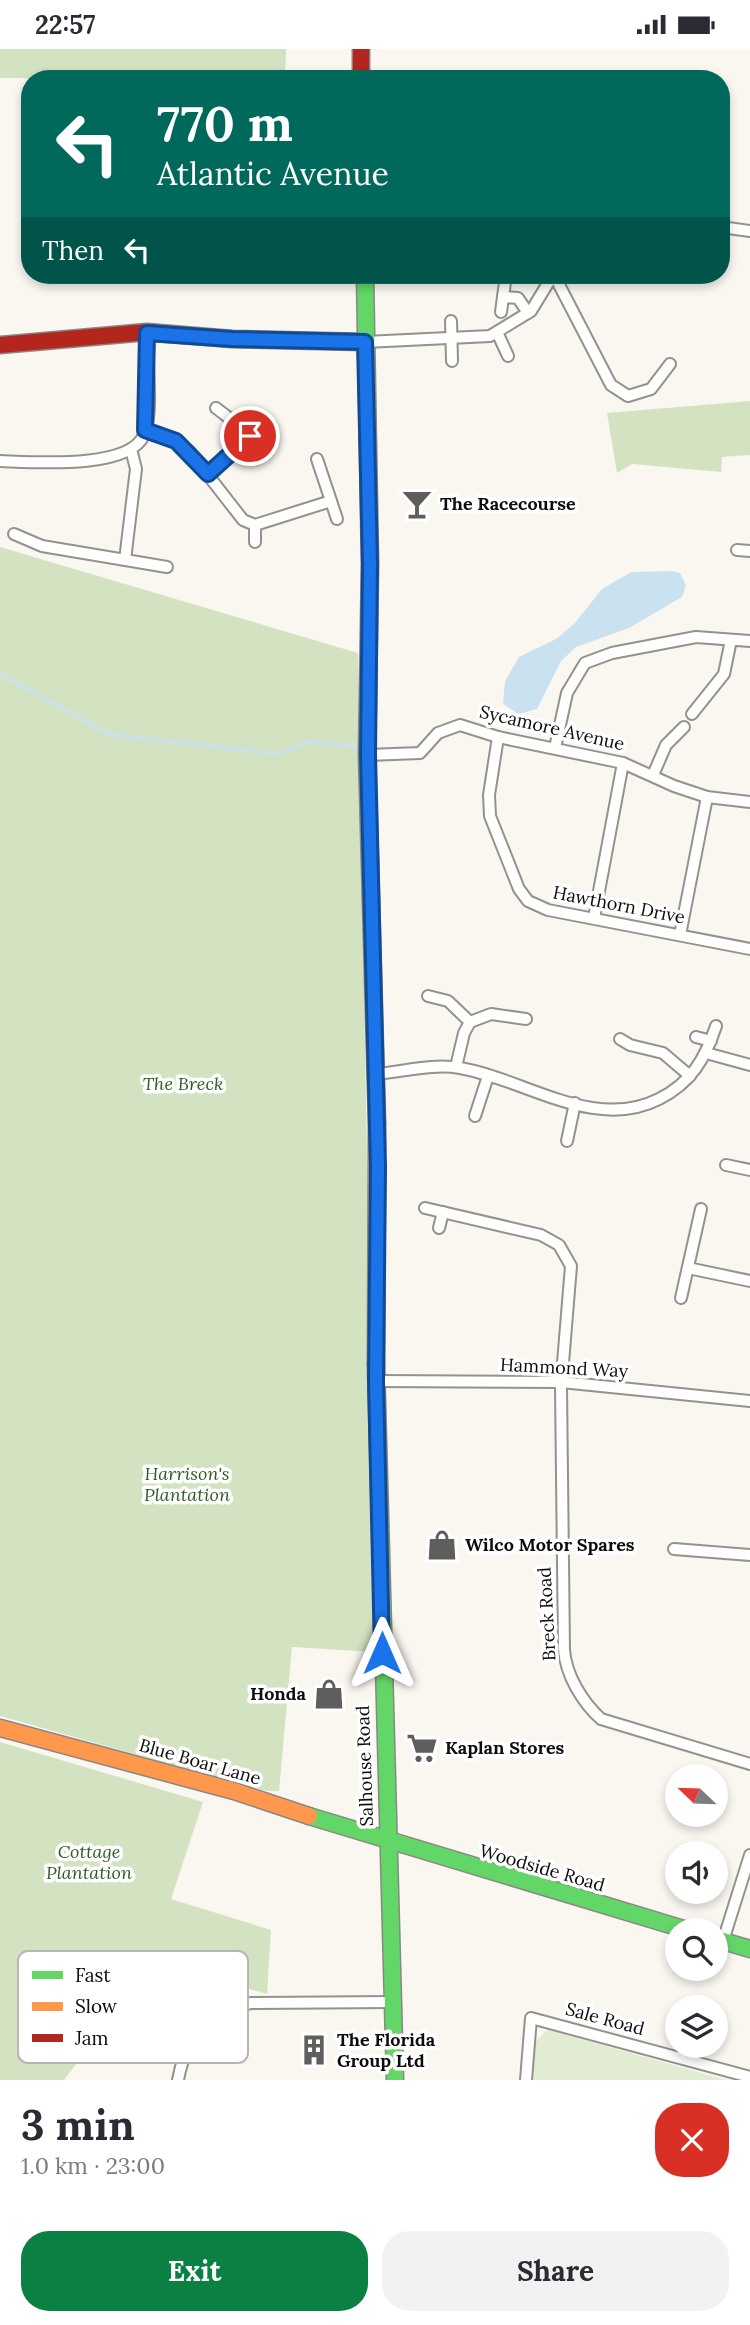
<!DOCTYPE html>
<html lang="en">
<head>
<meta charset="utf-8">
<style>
	:root { --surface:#fff; --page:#f2f2f3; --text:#2b2b33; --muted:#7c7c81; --accent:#0b8043 }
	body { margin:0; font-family:Lora,serif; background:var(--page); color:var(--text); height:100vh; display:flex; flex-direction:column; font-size:26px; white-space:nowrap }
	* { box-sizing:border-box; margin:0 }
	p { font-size:23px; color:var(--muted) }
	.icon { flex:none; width:38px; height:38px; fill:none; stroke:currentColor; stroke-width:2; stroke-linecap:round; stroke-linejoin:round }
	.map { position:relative; height:2031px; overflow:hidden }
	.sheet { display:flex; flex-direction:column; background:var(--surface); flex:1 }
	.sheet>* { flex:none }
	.hud { position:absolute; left:21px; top:21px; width:709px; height:214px; border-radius:28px; box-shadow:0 4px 10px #0003; background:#00695c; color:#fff; overflow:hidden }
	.needle { width:46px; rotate:293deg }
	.tools { position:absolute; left:665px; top:1715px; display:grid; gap:14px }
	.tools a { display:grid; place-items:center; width:63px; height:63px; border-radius:50%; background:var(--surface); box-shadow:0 4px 10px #0003; font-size:35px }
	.pin { position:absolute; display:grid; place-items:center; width:60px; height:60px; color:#fff; margin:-30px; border:4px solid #fff; border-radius:50%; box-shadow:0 2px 7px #0007 }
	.me { position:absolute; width:77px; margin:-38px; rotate:0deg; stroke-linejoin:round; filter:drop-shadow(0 0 5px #0008) }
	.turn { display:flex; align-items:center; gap:24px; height:147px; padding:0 21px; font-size:32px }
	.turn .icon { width:91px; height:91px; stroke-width:2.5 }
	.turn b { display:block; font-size:49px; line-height:60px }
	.then { display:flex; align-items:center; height:66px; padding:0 21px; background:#0003; gap:14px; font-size:26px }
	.round { display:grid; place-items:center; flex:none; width:74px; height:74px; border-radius:28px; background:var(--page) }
	.overview { display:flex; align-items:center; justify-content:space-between; height:119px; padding:0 21px }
	h1 { font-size:42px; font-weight:700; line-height:52px }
	.action { display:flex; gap:14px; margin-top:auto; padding:14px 21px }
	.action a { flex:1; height:80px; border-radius:28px; background:var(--accent); color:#fff; font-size:28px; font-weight:700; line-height:80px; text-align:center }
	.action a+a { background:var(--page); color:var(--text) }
	.status { display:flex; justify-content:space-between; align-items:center; height:49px; padding:0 35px; background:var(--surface); direction:ltr }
	.status svg { height:19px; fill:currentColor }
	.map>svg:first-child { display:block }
	.green { fill:#e2ecd2 }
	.forest { fill:#d3e3c1 }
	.water { fill:#cae2ef }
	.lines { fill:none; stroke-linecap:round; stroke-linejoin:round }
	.stream { stroke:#cae2ef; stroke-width:3.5 }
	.street-casing { stroke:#93928f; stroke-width:14 }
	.fast-casing { stroke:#898885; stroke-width:19 }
	.slow-casing { stroke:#898885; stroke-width:19 }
	.jam-casing { stroke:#898885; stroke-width:19 }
	.street { stroke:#fefefd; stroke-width:10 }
	.fast { stroke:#63d668; stroke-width:16 }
	.slow { stroke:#ff974d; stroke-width:16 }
	.jam { stroke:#b3261e; stroke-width:16 }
	.route-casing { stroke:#114b97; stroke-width:18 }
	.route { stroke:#1a73e8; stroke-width:12 }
	.labels { text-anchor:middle; stroke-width:7; stroke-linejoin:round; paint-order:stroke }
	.poi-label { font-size:18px; font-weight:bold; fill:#0c0c0c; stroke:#fff; text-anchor:start }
	.street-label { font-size:18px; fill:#0c0c0c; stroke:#fff }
	.park-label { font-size:18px; font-style:italic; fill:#2f5c24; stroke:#fff }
	.key { fill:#fff; stroke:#b6b6b6; stroke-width:2 }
	.key-label { font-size:19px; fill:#0c0c0c }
</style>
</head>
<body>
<div class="status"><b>22:57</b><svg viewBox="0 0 49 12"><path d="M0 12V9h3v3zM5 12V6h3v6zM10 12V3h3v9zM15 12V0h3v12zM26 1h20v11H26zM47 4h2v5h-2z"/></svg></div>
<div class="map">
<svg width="750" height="2031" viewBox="0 0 750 2031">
	<rect width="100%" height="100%" fill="#f9f7f0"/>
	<path class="green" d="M 548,1981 L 727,2031 L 533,2031 L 535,1992 Z"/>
	<g class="forest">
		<path d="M 0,0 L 286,0 L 285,30 L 0,29 Z"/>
		<path d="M 750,352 L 750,406 L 722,408 L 721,423 L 632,415 L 617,424 L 607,364 Z"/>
		<path d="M 0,498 L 358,604 L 376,1603 L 292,1598 L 279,1742 L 266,1742 L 0,1667 Z"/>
		<path d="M 0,1693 L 203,1753 L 171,1850 L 271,1881 L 267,1945 L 155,1913 L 64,2031 L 0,2031 Z"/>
	</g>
	<path class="water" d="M 672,522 L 680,524 L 686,536 L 682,548 L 629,579 L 576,598 L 561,612 L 537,660 L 519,665 L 503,655 L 505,632 L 519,608 L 556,590 L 574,575 L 602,540 L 631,523 Z"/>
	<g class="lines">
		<g class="stream">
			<path d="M 0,625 L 109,685 L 174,693"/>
			<path d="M 178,693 L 278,705 L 310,692 L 360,698"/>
		</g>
		<g class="street-casing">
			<g id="street">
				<path d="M 721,178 L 750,182"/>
				<path d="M 554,226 L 611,336 L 628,347 L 651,340 L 670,315"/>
				<path d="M 503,248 L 506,226"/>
				<path d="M 501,263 L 503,248 L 518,249 L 528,264"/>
				<path d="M 451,272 L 452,312"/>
				<path d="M 497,283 L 508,307"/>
				<path d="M 365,293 L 490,287 L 531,262 L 553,226"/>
				<path d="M 216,359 L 266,397"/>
				<path d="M 145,381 L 175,392 L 190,403 L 243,471 L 255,476 L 331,452 L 317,410"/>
				<path d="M 0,412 C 32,413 129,421 144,386 C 154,362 146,311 147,283"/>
				<path d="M 208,425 L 250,387"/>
				<path d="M 331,452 L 337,470"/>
				<path d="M 255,476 L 255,493"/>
				<path d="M 14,485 L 42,497 L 167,518"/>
				<path d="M 737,501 L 750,502"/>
				<path d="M 125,511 L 136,420 L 131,400"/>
				<path d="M 692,665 L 724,625 L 731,591"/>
				<path d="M 498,688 L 489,746 L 490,767 L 519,840 L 528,852 L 548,861 L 750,900"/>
				<path d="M 555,699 L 567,644 L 585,614 L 612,604 L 696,588 L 750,592"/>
				<path d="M 367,706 L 420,704 L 438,684 L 460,676 L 498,688 L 623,714 L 674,737 L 707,748 L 750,753"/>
				<path d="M 653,726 L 666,696 L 684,678"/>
				<path d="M 594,869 L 623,714"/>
				<path d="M 680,886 L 707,748"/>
				<path d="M 428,947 L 448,952 L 470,973"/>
				<path d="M 696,988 L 711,992"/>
				<path d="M 620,990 L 630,996 L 663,1004 L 690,1027"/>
				<path d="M 706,1004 L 750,1016"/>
				<path d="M 456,1018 L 464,984 L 470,973 L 491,965 L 526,970"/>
				<path d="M 375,1025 C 402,1023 433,1014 460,1019 C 525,1030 594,1083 659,1050 C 691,1034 705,1010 716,977"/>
				<path d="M 475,1067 L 488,1027"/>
				<path d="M 567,1092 L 575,1054"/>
				<path d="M 726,1116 L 750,1121"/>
				<path d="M 425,1159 L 541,1186 L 559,1196 L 571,1217 L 561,1338 L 564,1601 C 566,1626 582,1653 601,1670 L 750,1715"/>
				<path d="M 439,1179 L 443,1163"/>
				<path d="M 688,1219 L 750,1232"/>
				<path d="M 681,1249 L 701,1160"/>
				<path d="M 376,1332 L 561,1333 L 750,1352"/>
				<path d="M 674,1500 L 750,1506"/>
				<path d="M 723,1892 L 750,1806"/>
				<path d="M 178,2031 C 185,1990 211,1964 251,1954 L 393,1953"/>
				<path d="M 526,2031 L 531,1969 L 750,2028"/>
			</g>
		</g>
		<g class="fast-casing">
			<g id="fast">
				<path d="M 365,226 L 370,515 L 367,706 L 377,1074"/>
				<path d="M 376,1316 L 395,2031"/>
				<path d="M 309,1767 L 687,1881"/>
				<path d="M 716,1890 L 750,1900"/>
			</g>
		</g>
		<g class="slow-casing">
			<g id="slow">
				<path d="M 376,1316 L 377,1074"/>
				<path d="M 0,1679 L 234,1742 L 309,1767"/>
			</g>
		</g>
		<g class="jam-casing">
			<g id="jam">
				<path d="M 361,0 L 361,30"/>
				<path d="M 0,296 L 147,283 L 232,290 L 365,293"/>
			</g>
		</g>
		<use href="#street" class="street"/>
		<use href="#fast" class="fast"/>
		<use href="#slow" class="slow"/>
		<use href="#jam" class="jam"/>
	</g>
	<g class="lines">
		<g class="route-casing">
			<path id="route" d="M 250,387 L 208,425 L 176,392 L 145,381 L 147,284 L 232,290 L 365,293 L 370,515 L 368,706 L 378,1118 L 376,1332 L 382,1604"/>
		</g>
		<use href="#route" class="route"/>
	</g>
	<defs>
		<g id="bar-bare" transform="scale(2.415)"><path d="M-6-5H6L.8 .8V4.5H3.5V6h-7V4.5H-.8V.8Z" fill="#5f5e5c" stroke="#fff" stroke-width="2.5" paint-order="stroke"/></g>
		<g id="shop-bare" transform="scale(2.415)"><path d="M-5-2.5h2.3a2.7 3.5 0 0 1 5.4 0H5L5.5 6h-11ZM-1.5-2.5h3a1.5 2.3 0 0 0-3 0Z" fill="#5f5e5c" stroke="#fff" stroke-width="2.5" paint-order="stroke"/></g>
		<g id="supermarket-bare" transform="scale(2.415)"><path d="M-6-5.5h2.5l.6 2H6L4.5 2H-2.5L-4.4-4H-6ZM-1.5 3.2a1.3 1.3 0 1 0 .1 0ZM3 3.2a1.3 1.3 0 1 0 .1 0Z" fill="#5f5e5c" stroke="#fff" stroke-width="2.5" paint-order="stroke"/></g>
		<g id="building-bare" transform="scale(2.415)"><path d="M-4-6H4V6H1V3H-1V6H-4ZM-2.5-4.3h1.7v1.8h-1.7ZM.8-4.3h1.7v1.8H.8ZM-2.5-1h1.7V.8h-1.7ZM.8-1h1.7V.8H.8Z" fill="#5f5e5c" stroke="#fff" stroke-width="2.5" paint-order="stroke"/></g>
	</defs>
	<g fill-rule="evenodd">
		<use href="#bar-bare" x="417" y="455"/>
		<use href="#shop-bare" x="442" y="1496"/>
		<use href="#shop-bare" x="329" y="1645"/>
		<use href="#supermarket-bare" x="422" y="1699"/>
		<use href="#building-bare" x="314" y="2001"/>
	</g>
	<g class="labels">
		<g class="poi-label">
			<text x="440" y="461">The Racecourse</text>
			<text x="465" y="1502">Wilco Motor Spares</text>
			<text x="306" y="1651" text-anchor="end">Honda</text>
			<text x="445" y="1705">Kaplan Stores</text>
			<text x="337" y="1997">The Florida<tspan x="337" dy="21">Group Ltd</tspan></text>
		</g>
		<g class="street-label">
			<text transform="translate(552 679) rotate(13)" y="6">Sycamore Avenue</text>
			<text transform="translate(619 856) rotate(11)" y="6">Hawthorn Drive</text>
			<text transform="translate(564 1319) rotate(3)" y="6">Hammond Way</text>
			<text transform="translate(547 1565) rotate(-93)" y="6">Breck Road</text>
			<text transform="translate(200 1713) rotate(16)" y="6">Blue Boar Lane</text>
			<text transform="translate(365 1717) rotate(-92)" y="6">Salhouse Road</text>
			<text transform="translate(542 1819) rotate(16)" y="6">Woodside Road</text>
			<text transform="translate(605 1970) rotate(15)" y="6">Sale Road</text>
		</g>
		<g class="park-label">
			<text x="183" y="1041">The Breck</text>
			<text x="187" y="1431">Harrison's<tspan x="187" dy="21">Plantation</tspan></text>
			<text x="89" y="1809">Cottage<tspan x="89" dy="21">Plantation</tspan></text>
		</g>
	</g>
	<rect x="18" y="1902" width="230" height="112" rx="10" class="key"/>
	<rect x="32" y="1922" width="31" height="8" fill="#63d668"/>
	<rect x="32" y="1953" width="31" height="9" fill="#ff974d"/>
	<rect x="32" y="1985" width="31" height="8" fill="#b3261e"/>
	<g class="key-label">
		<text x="75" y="1933">Fast</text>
		<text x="75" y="1964">Slow</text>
		<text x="75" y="1996">Jam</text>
	</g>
</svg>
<div class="tools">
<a><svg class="needle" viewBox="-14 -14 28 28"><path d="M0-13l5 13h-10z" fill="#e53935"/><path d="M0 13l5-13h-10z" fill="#7c7c81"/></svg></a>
<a><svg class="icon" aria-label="sound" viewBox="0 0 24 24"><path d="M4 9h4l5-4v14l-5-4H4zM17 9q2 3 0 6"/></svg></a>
<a><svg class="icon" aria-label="search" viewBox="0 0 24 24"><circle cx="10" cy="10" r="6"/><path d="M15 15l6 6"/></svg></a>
<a><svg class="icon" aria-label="layers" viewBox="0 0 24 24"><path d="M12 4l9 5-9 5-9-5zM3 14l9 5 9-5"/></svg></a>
</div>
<div class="pin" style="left:250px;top:387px;background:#d93025"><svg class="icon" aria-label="arrive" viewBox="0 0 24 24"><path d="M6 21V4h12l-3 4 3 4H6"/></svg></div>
<svg class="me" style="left:382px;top:1604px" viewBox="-20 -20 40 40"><path d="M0-17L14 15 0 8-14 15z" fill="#1a73e8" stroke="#fff" stroke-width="4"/></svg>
<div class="hud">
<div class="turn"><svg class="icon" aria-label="left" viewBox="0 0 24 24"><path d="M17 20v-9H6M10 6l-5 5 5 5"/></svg><div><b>770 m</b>Atlantic Avenue</div></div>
<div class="then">Then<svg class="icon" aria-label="left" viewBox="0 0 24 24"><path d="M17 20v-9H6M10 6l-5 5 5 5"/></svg></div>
</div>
</div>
<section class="sheet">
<div class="overview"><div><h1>3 min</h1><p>1.0 km · 23:00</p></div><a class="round" style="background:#d93025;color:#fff"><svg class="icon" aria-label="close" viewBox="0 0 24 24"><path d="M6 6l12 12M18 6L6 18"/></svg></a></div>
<div class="action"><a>Exit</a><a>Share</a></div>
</section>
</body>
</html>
